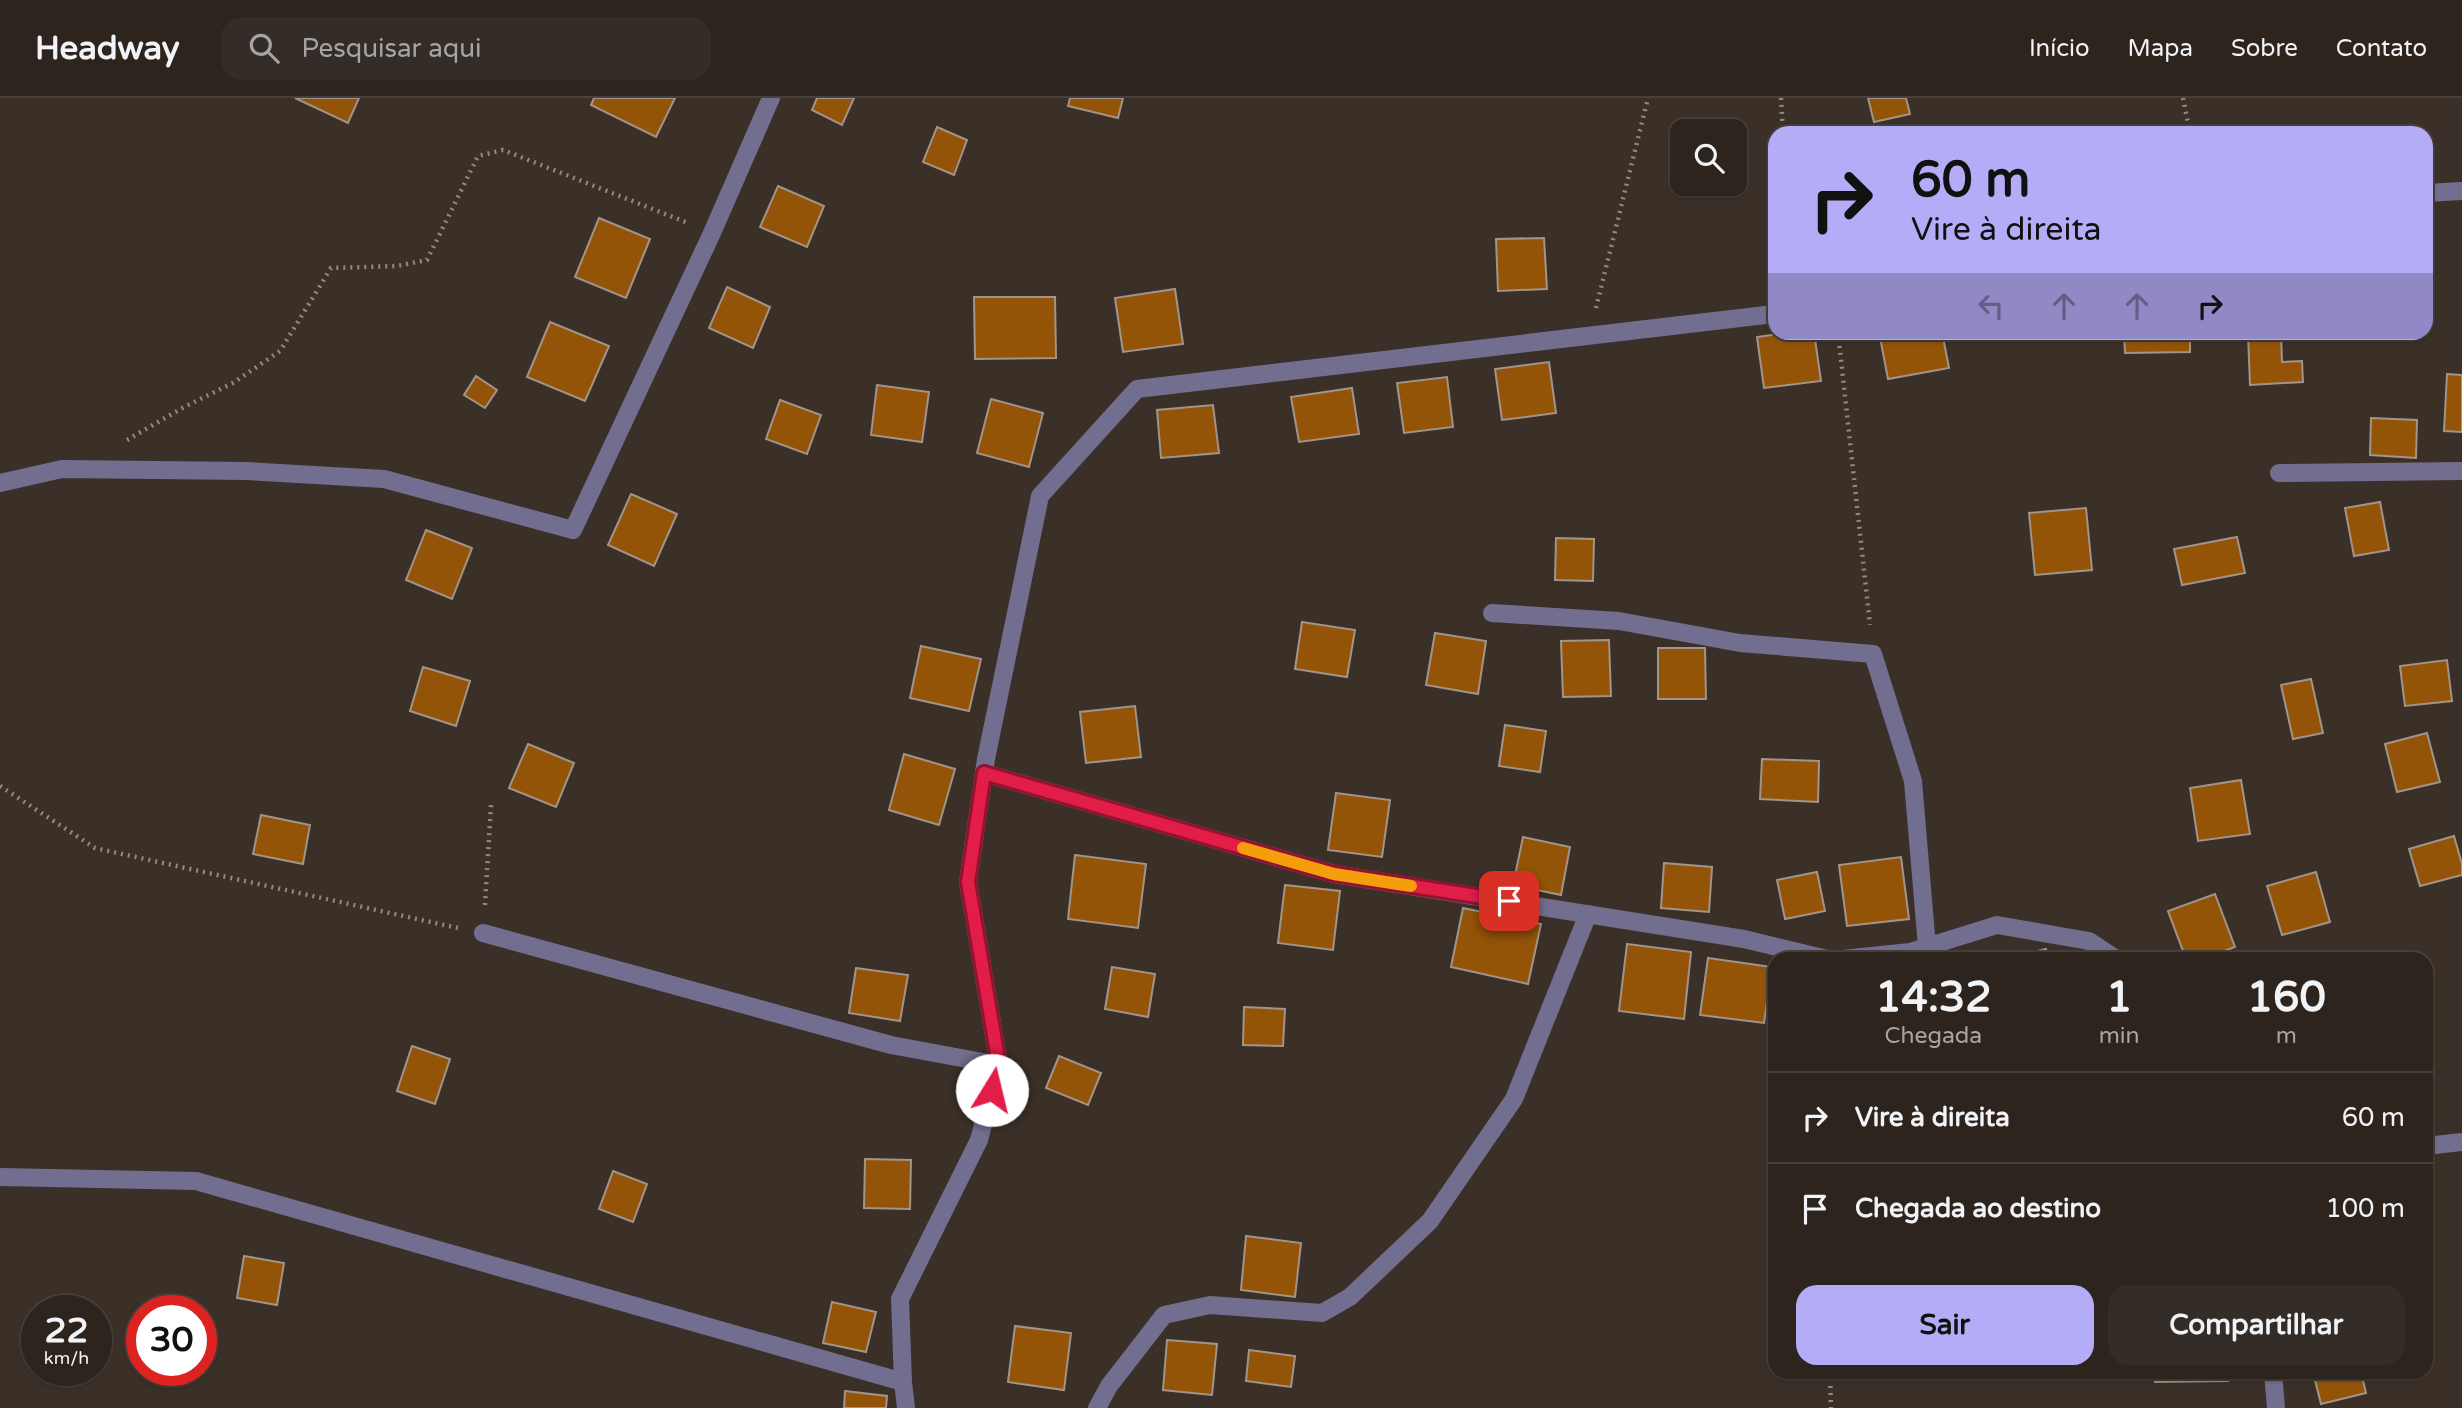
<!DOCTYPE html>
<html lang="pt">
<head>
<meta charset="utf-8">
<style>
	:root { --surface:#2c241d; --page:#342c26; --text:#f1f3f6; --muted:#a6a4a4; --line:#48413b; --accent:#b5acf8 }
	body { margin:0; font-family:"Varela Round",sans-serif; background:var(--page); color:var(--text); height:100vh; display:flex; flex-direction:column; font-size:26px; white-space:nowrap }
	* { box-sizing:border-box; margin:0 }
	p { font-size:23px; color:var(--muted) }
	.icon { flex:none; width:38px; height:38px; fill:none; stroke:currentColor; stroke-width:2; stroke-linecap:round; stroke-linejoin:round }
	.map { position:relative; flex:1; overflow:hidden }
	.details { position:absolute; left:1768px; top:854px; width:665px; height:427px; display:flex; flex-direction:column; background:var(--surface); border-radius:21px; box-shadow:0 2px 5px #0004,0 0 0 2px var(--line) }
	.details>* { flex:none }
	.top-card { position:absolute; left:1768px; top:28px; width:665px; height:214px; border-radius:21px; box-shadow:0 2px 5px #0004,0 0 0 2px var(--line); background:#b5acf8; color:#111; overflow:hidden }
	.controls { position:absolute; left:1670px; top:21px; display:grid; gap:14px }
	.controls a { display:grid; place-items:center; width:77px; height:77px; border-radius:14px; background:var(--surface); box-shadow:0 2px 5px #0004,0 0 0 2px var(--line); font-size:35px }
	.speed { position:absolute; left:21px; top:1197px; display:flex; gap:14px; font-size:35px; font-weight:700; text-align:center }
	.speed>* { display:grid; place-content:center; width:91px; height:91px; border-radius:50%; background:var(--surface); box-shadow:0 2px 5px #0004,0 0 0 2px var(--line); line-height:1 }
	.speed small { font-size:18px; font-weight:400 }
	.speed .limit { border:10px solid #d22; background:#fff; color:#111 }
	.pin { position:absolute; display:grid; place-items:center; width:60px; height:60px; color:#fff; margin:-30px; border-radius:14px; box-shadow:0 4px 10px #0006 }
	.me { position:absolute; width:77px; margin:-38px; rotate:9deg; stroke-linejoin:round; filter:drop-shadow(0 0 5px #0008) }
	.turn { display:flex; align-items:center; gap:24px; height:147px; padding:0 28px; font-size:32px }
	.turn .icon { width:91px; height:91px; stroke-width:2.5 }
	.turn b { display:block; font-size:49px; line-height:60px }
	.lanes { display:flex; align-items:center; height:66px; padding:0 28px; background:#0003; justify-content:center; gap:35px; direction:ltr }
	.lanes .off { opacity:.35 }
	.eta { display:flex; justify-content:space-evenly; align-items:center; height:119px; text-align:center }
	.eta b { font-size:42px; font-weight:700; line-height:49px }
	.action { display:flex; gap:14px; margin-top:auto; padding:14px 28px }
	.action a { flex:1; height:80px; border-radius:21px; background:var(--accent); color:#111; font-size:28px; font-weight:700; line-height:80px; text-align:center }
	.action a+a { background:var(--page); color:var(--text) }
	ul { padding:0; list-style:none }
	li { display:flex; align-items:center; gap:21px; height:91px; padding:0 28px; border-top:2px solid var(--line) }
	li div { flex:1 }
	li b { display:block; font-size:26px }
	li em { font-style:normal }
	header { display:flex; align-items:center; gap:42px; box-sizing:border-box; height:98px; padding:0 35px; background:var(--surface); border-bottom:2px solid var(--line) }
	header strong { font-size:33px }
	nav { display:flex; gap:38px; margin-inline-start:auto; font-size:24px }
	.search { width:490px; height:63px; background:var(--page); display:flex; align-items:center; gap:18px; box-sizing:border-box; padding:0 24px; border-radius:21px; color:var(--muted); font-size:26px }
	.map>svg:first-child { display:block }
	.building { fill:#945408; stroke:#a2948a; stroke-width:2 }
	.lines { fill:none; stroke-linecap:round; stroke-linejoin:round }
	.path { stroke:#928982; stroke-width:4.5; stroke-dasharray:2 5; stroke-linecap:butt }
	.street { stroke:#716e8f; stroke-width:18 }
	.route-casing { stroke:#92132f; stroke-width:18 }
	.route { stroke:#e11d48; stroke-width:12 }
	.slow { stroke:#f59e0b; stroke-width:12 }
</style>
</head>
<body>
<header>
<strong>Headway</strong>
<div class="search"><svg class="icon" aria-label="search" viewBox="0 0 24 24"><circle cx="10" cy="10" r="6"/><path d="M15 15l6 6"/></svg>Pesquisar aqui</div>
<nav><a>Início</a><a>Mapa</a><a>Sobre</a><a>Contato</a></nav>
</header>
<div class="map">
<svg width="2462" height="1310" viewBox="0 0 2462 1310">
	<rect width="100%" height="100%" fill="#3b3027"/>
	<g class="building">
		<path d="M 295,0 L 359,0 L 348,25 Z"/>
		<path d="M 594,0 L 675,0 L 656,39 L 591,7 Z"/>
		<path d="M 817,0 L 854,0 L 842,27 L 812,12 Z"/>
		<path d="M 1070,0 L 1123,0 L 1118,20 L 1068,8 Z"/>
		<path d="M 1868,0 L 1906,0 L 1910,16 L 1874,24 Z"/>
		<path d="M 937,29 L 967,42 L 954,77 L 923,64 Z"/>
		<path d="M 778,88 L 824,108 L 807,149 L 760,129 Z"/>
		<path d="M 599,120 L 650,141 L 626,200 L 575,179 Z"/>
		<path d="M 1544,140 L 1547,191 L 1498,193 L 1496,141 Z"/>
		<path d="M 727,189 L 770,209 L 753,250 L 709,230 Z"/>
		<path d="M 1175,191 L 1183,246 L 1123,254 L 1115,200 Z"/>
		<path d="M 974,199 L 1055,199 L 1056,260 L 975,261 Z"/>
		<path d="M 550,224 L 609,248 L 585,303 L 527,279 Z"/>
		<path d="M 1792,234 L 1814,234 L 1821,283 L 1764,290 L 1757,239 Z"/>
		<path d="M 1879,234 L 1942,234 L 1949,270 L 1888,281 Z"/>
		<path d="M 2124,234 L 2190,234 L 2190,254 L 2125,255 Z"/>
		<path d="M 2281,235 L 2282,264 L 2302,263 L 2303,284 L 2250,287 L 2248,236 Z"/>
		<path d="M 1549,264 L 1556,315 L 1502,322 L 1495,271 Z"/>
		<path d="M 2447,276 L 2462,277 L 2462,334 L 2444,333 Z"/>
		<path d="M 476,278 L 497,292 L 485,310 L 464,297 Z"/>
		<path d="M 1447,279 L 1453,329 L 1404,335 L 1397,285 Z"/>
		<path d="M 877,287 L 929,294 L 922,344 L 871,337 Z"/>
		<path d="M 1352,290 L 1359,336 L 1299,344 L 1291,299 Z"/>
		<path d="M 991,301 L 1043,315 L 1029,369 L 977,355 Z"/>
		<path d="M 780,302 L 821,317 L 807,356 L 766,341 Z"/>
		<path d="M 1213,307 L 1219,355 L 1161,360 L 1157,312 Z"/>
		<path d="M 2371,320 L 2417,322 L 2416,360 L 2370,357 Z"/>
		<path d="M 631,396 L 677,416 L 654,468 L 608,447 Z"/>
		<path d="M 2380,404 L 2389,452 L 2354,458 L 2345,410 Z"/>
		<path d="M 2086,410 L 2092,472 L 2035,477 L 2029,415 Z"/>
		<path d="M 426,432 L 472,450 L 452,501 L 406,482 Z"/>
		<path d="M 2237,439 L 2245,475 L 2182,487 L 2174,451 Z"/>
		<path d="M 1556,440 L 1594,441 L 1593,483 L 1555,482 Z"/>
		<path d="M 1302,524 L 1355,532 L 1347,579 L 1295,571 Z"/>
		<path d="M 1435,535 L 1486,543 L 1478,596 L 1426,587 Z"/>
		<path d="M 1609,542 L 1611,598 L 1563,599 L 1561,543 Z"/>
		<path d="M 921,548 L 981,561 L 969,613 L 910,600 Z"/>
		<path d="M 1658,550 L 1705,550 L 1706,601 L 1658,601 Z"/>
		<path d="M 2447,562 L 2452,603 L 2405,608 L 2400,568 Z"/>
		<path d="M 423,569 L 470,583 L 456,628 L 410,613 Z"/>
		<path d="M 2311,581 L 2323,635 L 2293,641 L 2281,587 Z"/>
		<path d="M 1135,608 L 1141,659 L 1086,665 L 1080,614 Z"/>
		<path d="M 1505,627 L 1546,633 L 1540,674 L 1499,668 Z"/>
		<path d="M 2427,635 L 2440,684 L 2397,694 L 2385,646 Z"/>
		<path d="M 528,646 L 574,665 L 556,709 L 509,690 Z"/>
		<path d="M 904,656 L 955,671 L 939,727 L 889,712 Z"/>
		<path d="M 1762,661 L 1819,663 L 1818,704 L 1760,701 Z"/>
		<path d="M 2241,682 L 2250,736 L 2198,743 L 2190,690 Z"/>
		<path d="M 1336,695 L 1390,702 L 1382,759 L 1328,752 Z"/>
		<path d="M 261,717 L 310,727 L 303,766 L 253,756 Z"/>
		<path d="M 2454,738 L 2462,766 L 2462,777 L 2420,788 L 2409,751 Z"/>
		<path d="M 1523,739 L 1570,749 L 1561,797 L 1513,787 Z"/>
		<path d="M 1075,757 L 1146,766 L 1138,830 L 1068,821 Z"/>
		<path d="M 1901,759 L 1909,821 L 1847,828 L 1839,767 Z"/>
		<path d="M 1664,765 L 1712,769 L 1709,814 L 1661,810 Z"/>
		<path d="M 1817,774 L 1825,813 L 1785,821 L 1777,782 Z"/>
		<path d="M 2316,774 L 2330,824 L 2282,837 L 2267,788 Z"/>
		<path d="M 1285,787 L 1340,793 L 1333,852 L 1278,845 Z"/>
		<path d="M 2215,796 L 2235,849 L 2203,861 L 2186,861 L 2168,813 Z"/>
		<path d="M 1463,810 L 1541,826 L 1528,886 L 1451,869 Z"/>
		<path d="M 1627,846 L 1691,854 L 1684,921 L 1619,913 Z"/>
		<path d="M 2046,851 L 2049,861 L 2004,861 Z"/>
		<path d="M 1708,860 L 1772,869 L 1764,925 L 1700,917 Z"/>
		<path d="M 1112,869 L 1155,876 L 1148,919 L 1105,911 Z"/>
		<path d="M 856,870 L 908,877 L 900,923 L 849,915 Z"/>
		<path d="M 1244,909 L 1285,911 L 1283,948 L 1243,947 Z"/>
		<path d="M 412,948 L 450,961 L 435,1006 L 397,993 Z"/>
		<path d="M 1059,958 L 1101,975 L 1088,1007 L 1046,990 Z"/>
		<path d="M 865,1061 L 911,1062 L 910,1111 L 864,1110 Z"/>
		<path d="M 613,1073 L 647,1086 L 633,1124 L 599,1111 Z"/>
		<path d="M 1246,1138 L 1301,1145 L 1295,1199 L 1241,1192 Z"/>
		<path d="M 244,1158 L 284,1165 L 277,1207 L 237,1200 Z"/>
		<path d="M 832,1204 L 876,1214 L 866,1254 L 823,1245 Z"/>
		<path d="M 1015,1228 L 1071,1235 L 1064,1292 L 1008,1284 Z"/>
		<path d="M 1167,1242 L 1217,1246 L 1212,1297 L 1163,1292 Z"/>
		<path d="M 1249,1252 L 1295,1258 L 1291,1289 L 1246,1283 Z"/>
		<path d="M 2155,1274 L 2228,1274 L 2228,1283 L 2155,1284 Z"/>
		<path d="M 2313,1274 L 2361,1274 L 2366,1295 L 2321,1306 Z"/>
		<path d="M 845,1293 L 887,1298 L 886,1310 L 844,1310 Z"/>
	</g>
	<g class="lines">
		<g class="path">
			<path d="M 1781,0 L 1783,35"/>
			<path d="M 2183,0 L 2190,35"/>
			<path d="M 1596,210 L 1648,0"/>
			<path d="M 1838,234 L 1870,527"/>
			<path d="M 127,342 L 184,309 L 233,285 L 280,253 L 331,170 L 397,168 L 427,162 L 478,58 L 503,52 L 688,125"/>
			<path d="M 0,688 L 95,750 L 458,830"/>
			<path d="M 485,807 L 491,707"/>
			<path d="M 1830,1274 L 1831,1310"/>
		</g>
		<g class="street">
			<path d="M 2426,95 L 2462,93"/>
			<path d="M 2279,375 L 2462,373"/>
			<path d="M 0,385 L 62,371 L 247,373 L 384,381 L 573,432 L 712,135 L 771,0"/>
			<path d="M 1492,515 L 1619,523 L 1740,545 L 1873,556 L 1913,683 L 1927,849"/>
			<path d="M 984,675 L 1334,776 L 1744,841 L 1827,861"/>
			<path d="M 483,835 L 891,947 L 999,967"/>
			<path d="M 1843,861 L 1910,854 L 1997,827 L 2089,843 L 2116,861"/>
			<path d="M 2426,1048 L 2462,1044"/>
			<path d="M 0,1079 L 196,1083 L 903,1284 L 906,1310"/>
			<path d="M 2273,1274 L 2276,1310"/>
			<path d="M 903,1284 L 900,1201 L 979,1042 L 999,967 L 968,784 L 986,661 L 1040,398 L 1137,291 L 1774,216"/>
			<path d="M 1097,1310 L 1109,1288 L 1164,1217 L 1210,1207 L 1322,1215 L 1350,1199 L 1430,1123 L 1514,1001 L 1588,816"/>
		</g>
	</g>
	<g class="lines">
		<g class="route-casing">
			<path id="route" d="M 992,992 L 999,967 L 968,784 L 984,675 L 1334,776 L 1509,803"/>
		</g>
		<use href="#route" class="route"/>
		<path class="slow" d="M 1243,750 L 1334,776 L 1411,788"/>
	</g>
</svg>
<div class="controls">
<a><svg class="icon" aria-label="search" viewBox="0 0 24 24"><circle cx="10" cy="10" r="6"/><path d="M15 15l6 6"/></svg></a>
</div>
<div class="speed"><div>22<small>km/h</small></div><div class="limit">30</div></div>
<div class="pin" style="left:1509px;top:803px;background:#d93025"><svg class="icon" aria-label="arrive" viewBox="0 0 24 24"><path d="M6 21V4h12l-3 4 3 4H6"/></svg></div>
<svg class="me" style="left:992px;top:992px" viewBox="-20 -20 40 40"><circle r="19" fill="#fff"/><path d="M0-13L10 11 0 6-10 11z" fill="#e11d48"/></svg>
<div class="top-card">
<div class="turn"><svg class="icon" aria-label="right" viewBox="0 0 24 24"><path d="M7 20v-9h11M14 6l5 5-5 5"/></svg><div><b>60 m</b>Vire à direita</div></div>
<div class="lanes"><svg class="icon off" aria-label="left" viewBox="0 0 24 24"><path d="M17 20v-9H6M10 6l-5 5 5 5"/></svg><svg class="icon off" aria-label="ahead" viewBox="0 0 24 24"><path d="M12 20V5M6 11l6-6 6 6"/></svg><svg class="icon off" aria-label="ahead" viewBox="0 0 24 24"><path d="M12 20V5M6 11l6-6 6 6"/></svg><svg class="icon" aria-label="right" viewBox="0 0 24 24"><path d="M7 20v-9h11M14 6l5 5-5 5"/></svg></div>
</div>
<section class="details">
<div class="eta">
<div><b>14:32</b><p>Chegada</p></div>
<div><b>1</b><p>min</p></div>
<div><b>160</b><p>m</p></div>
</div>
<ul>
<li><svg class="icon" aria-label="right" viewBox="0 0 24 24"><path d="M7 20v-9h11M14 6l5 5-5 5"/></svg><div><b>Vire à direita</b></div><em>60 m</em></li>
<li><svg class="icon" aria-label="arrive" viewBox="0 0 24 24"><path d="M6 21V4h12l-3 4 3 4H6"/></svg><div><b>Chegada ao destino</b></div><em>100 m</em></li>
</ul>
<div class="action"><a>Sair</a><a>Compartilhar</a></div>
</section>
</div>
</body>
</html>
